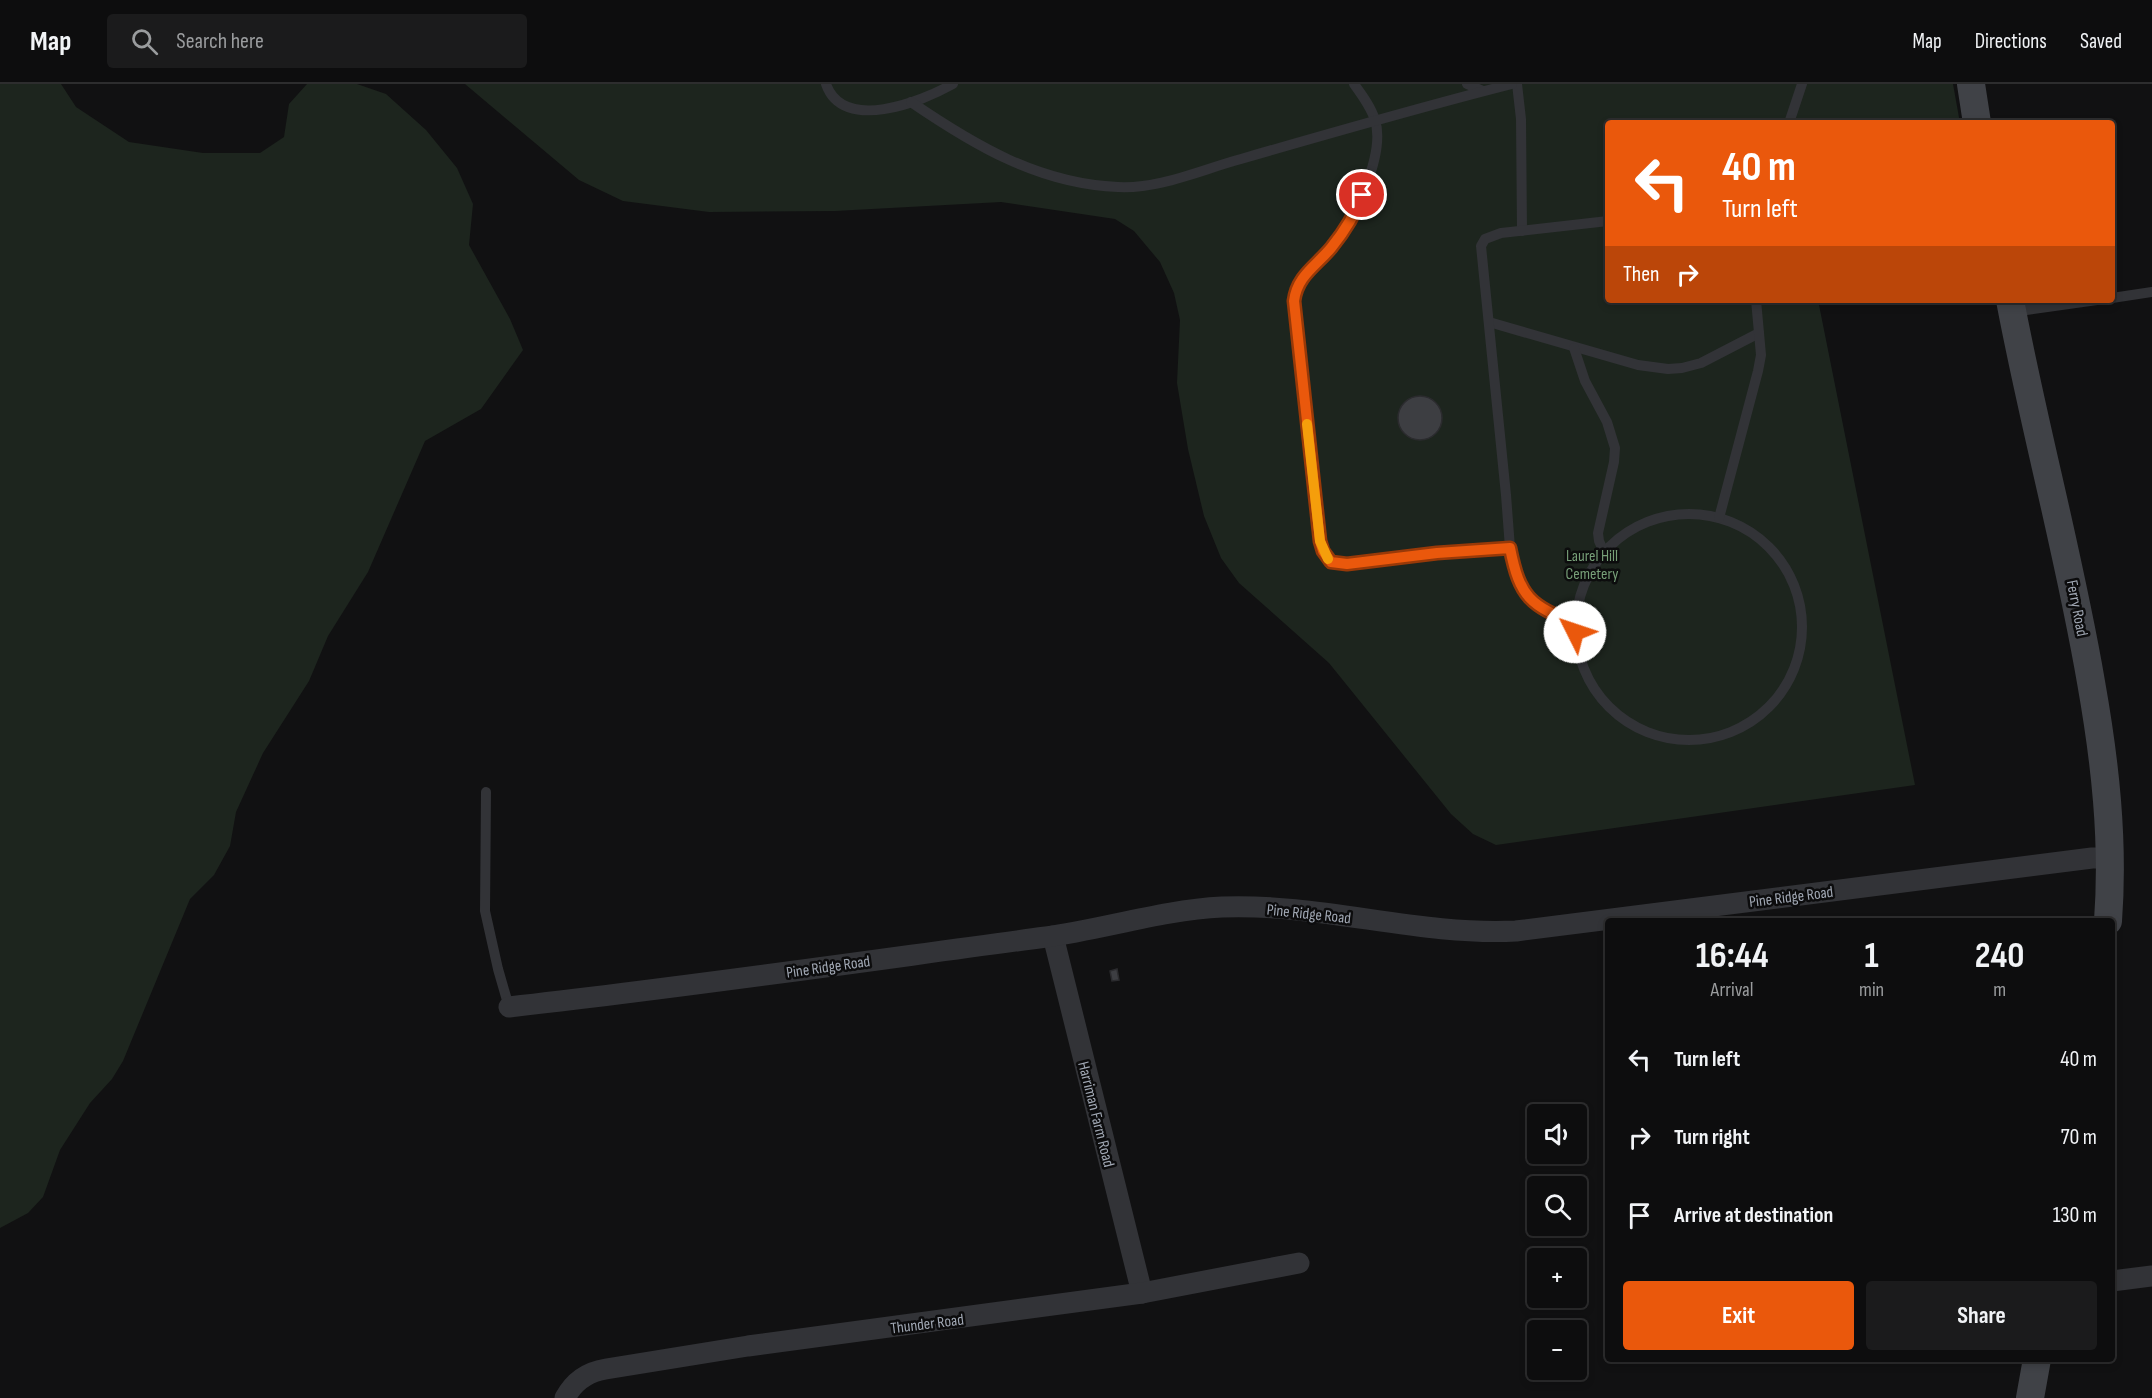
<!DOCTYPE html>
<html lang="en">
<head>
<meta charset="utf-8">
<style>
	:root { --surface:#0d0d0e; --page:#1b1b1c; --text:#f1f3f6; --muted:#9a9c9e; --line:#2d2d2e; --accent:#ea580c }
	body { margin:0; font-family:"Sofia Sans Condensed",sans-serif; background:var(--page); color:var(--text); height:100vh; display:flex; flex-direction:column; font-size:22px; white-space:nowrap }
	* { box-sizing:border-box; margin:0 }
	p { font-size:20px; color:var(--muted) }
	.icon { flex:none; width:33px; height:33px; fill:none; stroke:currentColor; stroke-width:2; stroke-linecap:round; stroke-linejoin:round }
	.map { position:relative; flex:1; overflow:hidden }
	.panel { position:absolute; left:1605px; top:834px; width:510px; height:444px; display:flex; flex-direction:column; background:var(--surface); border-radius:6px; box-shadow:0 3px 9px #0003,0 0 0 2px var(--line) }
	.panel>* { flex:none }
	.guide { position:absolute; left:1605px; top:36px; width:510px; height:183px; border-radius:6px; box-shadow:0 3px 9px #0003,0 0 0 2px var(--line); background:#ea580c; color:#fff; overflow:hidden }
	.buttons { position:absolute; left:1527px; top:1020px; display:grid; gap:12px }
	.buttons a { display:grid; place-items:center; width:60px; height:60px; border-radius:6px; background:var(--surface); box-shadow:0 3px 9px #0003,0 0 0 2px var(--line); font-size:30px }
	.pin { position:absolute; display:grid; place-items:center; width:51px; height:51px; color:#fff; margin:-26px; border:3px solid #fff; border-radius:50%; box-shadow:0 2px 6px #0007 }
	.me { position:absolute; width:66px; margin:-33px; rotate:311deg; stroke-linejoin:round; filter:drop-shadow(0 0 4px #0008) }
	.turn { display:flex; align-items:center; gap:21px; height:126px; padding:0 18px; font-size:27px }
	.turn .icon { width:78px; height:78px; stroke-width:2.5 }
	.turn b { display:block; font-size:42px; line-height:51px }
	.then { display:flex; align-items:center; height:57px; padding:0 18px; background:#0003; gap:12px; font-size:22px }
	.eta { display:flex; justify-content:space-evenly; align-items:center; height:102px; text-align:center }
	.eta b { font-size:36px; font-weight:700; line-height:42px }
	.button { display:flex; gap:12px; margin-top:auto; padding:12px 18px }
	.button a { flex:1; height:69px; border-radius:6px; background:var(--accent); color:#fff; font-size:24px; font-weight:700; line-height:69px; text-align:center }
	.button a+a { background:var(--page); color:var(--text) }
	ul { padding:0; list-style:none }
	li { display:flex; align-items:center; gap:18px; height:78px; padding:0 18px }
	li div { flex:1 }
	li b { display:block; font-size:22px }
	li em { font-style:normal }
	header { display:flex; align-items:center; gap:36px; box-sizing:border-box; height:84px; padding:0 30px; background:var(--surface); border-bottom:2px solid var(--line) }
	header strong { font-size:28px }
	nav { display:flex; gap:33px; margin-inline-start:auto; font-size:21px }
	.search { width:420px; height:54px; background:var(--page); display:flex; align-items:center; gap:15px; box-sizing:border-box; padding:0 21px; border-radius:6px; color:var(--muted); font-size:22px }
	.map>svg:first-child { display:block }
	.green { fill:#1d251e }
	.building { fill:#3d3e42; stroke:#2b2b2e; stroke-width:1.5 }
	.lines { fill:none; stroke-linecap:round; stroke-linejoin:round }
	.lane { stroke:#323337; stroke-width:10 }
	.street { stroke:#323337; stroke-width:21 }
	.secondary { stroke:#404247; stroke-width:28 }
	.route-casing { stroke:#983908; stroke-width:15 }
	.route { stroke:#ea580c; stroke-width:10 }
	.slow { stroke:#f59e0b; stroke-width:10 }
	.labels { text-anchor:middle; stroke-width:5; stroke-linejoin:round; paint-order:stroke }
	.park-label { font-size:16px; fill:#779f78; stroke:#0c0c0d }
	.street-label { font-size:16px; fill:#a1a8b4; stroke:#0c0c0d }
</style>
</head>
<body>
<header>
<strong>Map</strong>
<div class="search"><svg class="icon" aria-label="search" viewBox="0 0 24 24"><circle cx="10" cy="10" r="6"/><path d="M15 15l6 6"/></svg>Search here</div>
<nav><a>Map</a><a>Directions</a><a>Saved</a></nav>
</header>
<div class="map">
<svg width="2152" height="1314" viewBox="0 0 2152 1314">
	<rect width="100%" height="100%" fill="#111112"/>
	<g class="green">
		<path d="M 0,0 L 61,0 L 76,23 L 129,58 L 203,69 L 260,69 L 284,53 L 289,20 L 307,0 L 357,0 L 386,10 L 426,46 L 457,84 L 473,120 L 469,161 L 510,235 L 523,266 L 481,325 L 425,357 L 368,488 L 328,552 L 309,597 L 263,669 L 236,728 L 230,762 L 214,791 L 190,815 L 123,977 L 112,995 L 90,1019 L 60,1066 L 43,1113 L 28,1129 L 0,1144 Z"/>
		<path d="M 465,0 L 1953,0 L 1960,39 L 1608,39 L 1608,216 L 1818,216 L 1915,701 L 1496,761 L 1473,750 L 1451,730 L 1329,579 L 1239,499 L 1221,474 L 1204,432 L 1188,365 L 1177,299 L 1180,236 L 1174,209 L 1160,178 L 1134,147 L 1115,135 L 1001,118 L 835,127 L 709,128 L 623,117 L 579,96 Z"/>
	</g>
	<g class="building">
		<circle cx="1420" cy="334" r="22"/>
		<path d="M 1117,885 L 1119,896 L 1112,897 L 1110,887 Z"/>
	</g>
	<g class="lines">
		<g class="lane">
			<path d="M 826,0 C 843,49 921,18 953,0"/>
			<path d="M 1354,0 C 1362,11 1371,23 1375,36 C 1386,70 1353,139 1331,165 C 1315,182 1297,192 1294,217 L 1320,457 L 1327,474 L 1331,479 L 1347,480 L 1437,469 L 1510,464"/>
			<path d="M 1467,0 L 1483,7"/>
			<path d="M 1517,0 L 1521,35 L 1522,147"/>
			<path d="M 911,18 C 974,61 1039,100 1118,103 C 1160,105 1200,86 1241,75 C 1331,49 1421,23 1512,0"/>
			<path d="M 1789,39 L 1802,0"/>
			<path d="M 2112,214 L 2152,208"/>
			<path d="M 2012,228 L 2097,216"/>
			<path d="M 1489,238 L 1638,281 L 1668,285 L 1682,284 L 1701,279 L 1759,249"/>
			<path d="M 1574,264 L 1585,297 L 1607,338 L 1615,364 L 1614,378 L 1598,449 L 1599,457 L 1604,468"/>
			<circle cx="1689" cy="543" r="113"/>
			<path d="M 1719,434 L 1758,287 L 1761,271 L 1756,216"/>
			<path d="M 1576,540 L 1545,527 L 1536,521 L 1521,502 L 1514,485 L 1510,464 L 1506,411 L 1481,162 L 1485,155 L 1501,149 L 1608,137"/>
			<path d="M 486,708 L 485,827 L 498,885 L 509,923"/>
		</g>
		<g class="street">
			<path d="M 1053,852 L 1142,1209"/>
			<path d="M 509,923 C 688,903 867,877 1046,853 C 1104,845 1163,826 1222,823 C 1321,819 1418,852 1516,847 L 2092,774 L 2110,774"/>
			<path d="M 2112,1197 L 2152,1192"/>
			<path d="M 565,1314 C 574,1297 587,1288 606,1285 L 748,1262 L 1142,1209 L 1299,1179"/>
		</g>
		<g class="secondary">
			<path d="M 1971,0 L 1977,39"/>
			<path d="M 2010,216 C 2034,344 2069,469 2091,598 C 2105,677 2114,756 2108,837"/>
			<path d="M 2030,1314 L 2037,1275"/>
		</g>
	</g>
	<g class="lines">
		<g class="route-casing">
			<path id="route" d="M 1362,111 C 1355,131 1344,148 1331,164 C 1316,182 1297,192 1294,217 L 1320,457 L 1323,467 L 1331,478 L 1347,480 L 1437,469 L 1510,464 C 1520,514 1530,521 1576,540 L 1575,548"/>
		</g>
		<use href="#route" class="route"/>
		<path class="slow" d="M 1307,340 L 1320,457 L 1328,475"/>
	</g>
	<g class="labels">
		<g class="park-label">
			<text x="1592" y="477">Laurel Hill<tspan x="1592" dy="18">Cemetery</tspan></text>
		</g>
		<g class="street-label">
			<text transform="translate(2078 524) rotate(79)" y="6">Ferry Road</text>
			<text transform="translate(1791 812) rotate(-7)" y="6">Pine Ridge Road</text>
			<text transform="translate(1309 829) rotate(6)" y="6">Pine Ridge Road</text>
			<text transform="translate(828 882) rotate(-8)" y="6">Pine Ridge Road</text>
			<text transform="translate(1097 1030) rotate(76)" y="6">Harriman Farm Road</text>
			<text transform="translate(927 1239) rotate(-7)" y="6">Thunder Road</text>
		</g>
	</g>
</svg>
<div class="buttons">
<a><svg class="icon" aria-label="sound" viewBox="0 0 24 24"><path d="M4 9h4l5-4v14l-5-4H4zM17 9q2 3 0 6"/></svg></a>
<a><svg class="icon" aria-label="search" viewBox="0 0 24 24"><circle cx="10" cy="10" r="6"/><path d="M15 15l6 6"/></svg></a>
<a>+</a>
<a>−</a>
</div>
<div class="pin" style="left:1362px;top:111px;background:#d93025"><svg class="icon" aria-label="arrive" viewBox="0 0 24 24"><path d="M6 21V4h12l-3 4 3 4H6"/></svg></div>
<svg class="me" style="left:1575px;top:548px" viewBox="-20 -20 40 40"><circle r="19" fill="#fff"/><path d="M0-13L10 11 0 6-10 11z" fill="#ea580c"/></svg>
<div class="guide">
<div class="turn"><svg class="icon" aria-label="left" viewBox="0 0 24 24"><path d="M17 20v-9H6M10 6l-5 5 5 5"/></svg><div><b>40 m</b>Turn left</div></div>
<div class="then">Then<svg class="icon" aria-label="right" viewBox="0 0 24 24"><path d="M7 20v-9h11M14 6l5 5-5 5"/></svg></div>
</div>
<section class="panel">
<div class="eta">
<div><b>16:44</b><p>Arrival</p></div>
<div><b>1</b><p>min</p></div>
<div><b>240</b><p>m</p></div>
</div>
<ul>
<li><svg class="icon" aria-label="left" viewBox="0 0 24 24"><path d="M17 20v-9H6M10 6l-5 5 5 5"/></svg><div><b>Turn left</b></div><em>40 m</em></li>
<li><svg class="icon" aria-label="right" viewBox="0 0 24 24"><path d="M7 20v-9h11M14 6l5 5-5 5"/></svg><div><b>Turn right</b></div><em>70 m</em></li>
<li><svg class="icon" aria-label="arrive" viewBox="0 0 24 24"><path d="M6 21V4h12l-3 4 3 4H6"/></svg><div><b>Arrive at destination</b></div><em>130 m</em></li>
</ul>
<div class="button"><a>Exit</a><a>Share</a></div>
</section>
</div>
</body>
</html>
